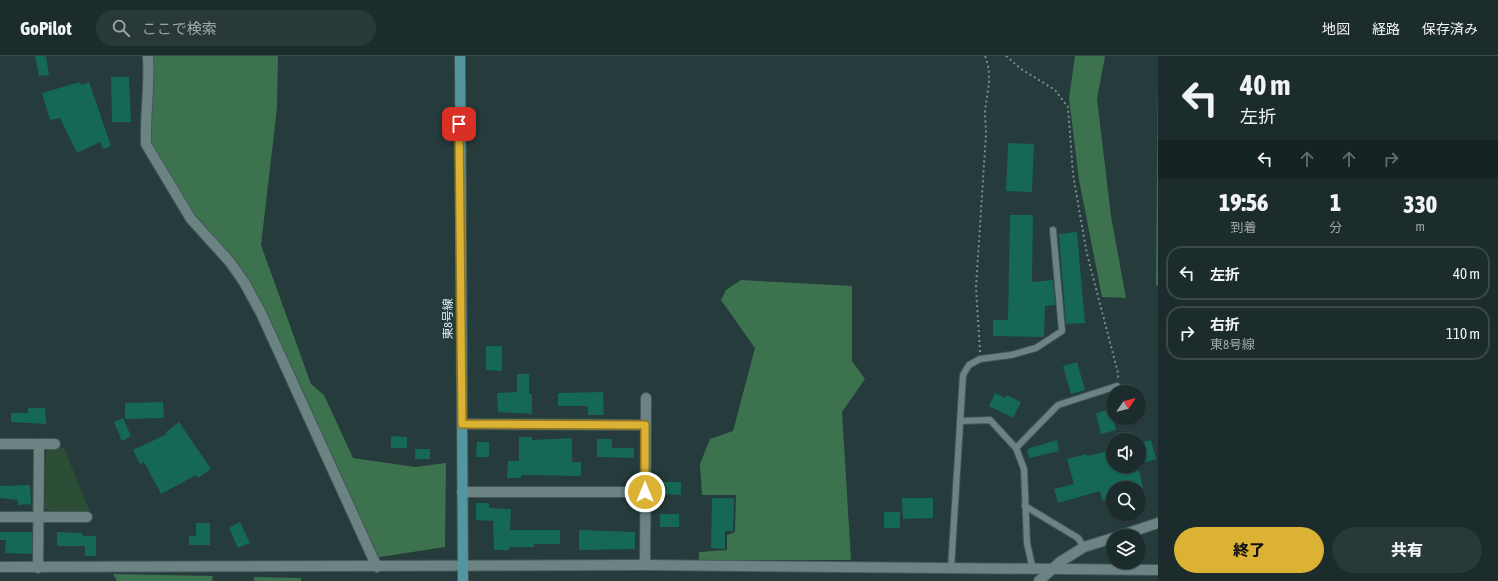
<!DOCTYPE html>
<html lang="ja">
<head>
<meta charset="utf-8">
<style>
	:root { --surface:#1c2c2c; --page:#293838; --text:#f1f3f6; --muted:#a0a7a9; --line:#3a4848; --accent:#dbb233 }
	body { margin:0; font-family:"Asap Condensed","Noto Sans JP",sans-serif; background:var(--page); color:var(--text); height:100vh; display:flex; flex-direction:column; font-size:15px; white-space:nowrap }
	* { box-sizing:border-box; margin:0 }
	p { font-size:13px; color:var(--muted) }
	.icon { flex:none; width:22px; height:22px; fill:none; stroke:currentColor; stroke-width:2; stroke-linecap:round; stroke-linejoin:round }
	.map { position:relative; flex:1; overflow:hidden }
	.drawer { display:flex; flex-direction:column; background:var(--surface); width:340px }
	.drawer>* { flex:none }
	.top-card { background:#1c2c2c; color:var(--text); overflow:hidden }
	.needle { width:26px; rotate:55deg }
	.controls { position:absolute; left:1106px; top:329px; display:grid; gap:8px }
	.controls a { display:grid; place-items:center; width:40px; height:40px; border-radius:50%; background:var(--surface); box-shadow:0 1px 3px #0004,0 0 0 1px var(--line); font-size:20px }
	.pin { position:absolute; display:grid; place-items:center; width:34px; height:34px; color:#fff; margin:-17px; border-radius:8px; box-shadow:0 2px 6px #0006 }
	.me { position:absolute; width:44px; margin:-22px; rotate:0deg; stroke-linejoin:round; filter:drop-shadow(0 0 3px #0008) }
	.turn { display:flex; align-items:center; gap:14px; height:84px; padding:0 16px; font-size:18px }
	.turn .icon { width:52px; height:52px; stroke-width:2.5 }
	.turn b { display:block; font-size:28px; line-height:34px }
	.lanes { display:flex; align-items:center; height:38px; padding:0 16px; background:#0003; justify-content:center; gap:20px; direction:ltr }
	.lanes .off { opacity:.35 }
	.eta { display:flex; justify-content:space-evenly; align-items:center; height:68px; text-align:center }
	.eta b { font-size:24px; font-weight:800; line-height:28px }
	.button { display:flex; gap:8px; margin-top:auto; padding:8px 16px }
	.button a { flex:1; height:46px; border-radius:24px; background:var(--accent); color:#111; font-size:16px; font-weight:800; line-height:46px; text-align:center }
	.button a+a { background:var(--page); color:var(--text) }
	ul { padding:0; list-style:none }
	li { display:flex; align-items:center; gap:12px; height:54px; margin:0 8px 6px; padding:0 8px; border:2px solid var(--line); border-radius:16px }
	li div { flex:1 }
	li b { display:block; font-size:15px }
	li em { font-style:normal }
	header { display:flex; align-items:center; gap:24px; box-sizing:border-box; height:56px; padding:0 20px; background:var(--surface); border-bottom:1px solid var(--line) }
	header strong { font-size:19px }
	nav { display:flex; gap:22px; margin-inline-start:auto; font-size:14px }
	.search { width:280px; height:36px; background:var(--page); display:flex; align-items:center; gap:10px; box-sizing:border-box; padding:0 14px; border-radius:22px; color:var(--muted); font-size:15px }
	main { display:flex; flex:1; min-height:0 }
	.map>svg:first-child { display:block }
	.green { fill:#2c4d36 }
	.forest { fill:#3d724f }
	.building { fill:#156756 }
	.lines { fill:none; stroke-linecap:round; stroke-linejoin:round }
	.lane-casing { stroke:#445757; stroke-width:8 }
	.street-casing { stroke:#445757; stroke-width:12 }
	.secondary-casing { stroke:#445757; stroke-width:12 }
	.path { stroke:#7c8d8d; stroke-width:2; stroke-dasharray:2 3; stroke-linecap:butt }
	.lane { stroke:#6b8383; stroke-width:6 }
	.street { stroke:#6b8383; stroke-width:10 }
	.secondary { stroke:#5496a0; stroke-width:10 }
	.route-casing { stroke:#8e7421; stroke-width:10 }
	.route { stroke:#dbb233; stroke-width:7 }
	.labels { text-anchor:middle; stroke-width:3.5; stroke-linejoin:round; paint-order:stroke }
	.street-label { font-size:12px; fill:#e0ecec; stroke:#263b3b }
</style>
</head>
<body>
<header>
<strong>GoPilot</strong>
<div class="search"><svg class="icon" aria-label="search" viewBox="0 0 24 24"><circle cx="10" cy="10" r="6"/><path d="M15 15l6 6"/></svg>ここで検索</div>
<nav><a>地図</a><a>経路</a><a>保存済み</a></nav>
</header>
<main>
<div class="map">
<svg width="1158" height="525" viewBox="0 0 1158 525">
	<rect width="100%" height="100%" fill="#263b3b"/>
	<path class="green" d="M 49,392 L 64,392 L 90,456 L 50,456 L 45,452 L 46,396 Z"/>
	<g class="forest">
		<path d="M 148,0 L 278,0 L 277,52 L 261,189 L 311,328 L 324,339 L 353,402 L 415,411 L 446,407 L 445,491 L 373,502 L 261,257 L 146,88 Z"/>
		<path d="M 1075,0 L 1105,0 L 1097,43 L 1111,160 L 1126,242 L 1102,241 L 1079,124 L 1069,42 Z"/>
		<path d="M 1158,20 L 1158,230 L 1156,229 Z"/>
		<path d="M 741,224 L 852,230 L 852,305 L 865,323 L 842,356 L 851,504 L 699,504 L 699,496 L 727,494 L 727,479 L 735,476 L 736,439 L 702,439 L 700,408 L 710,383 L 733,375 L 755,292 L 721,244 L 726,234 Z"/>
		<path d="M 113,518 L 213,520 L 212,525 L 117,525 Z"/>
		<path d="M 254,521 L 301,522 L 301,525 L 254,525 Z"/>
	</g>
	<g class="building">
		<path d="M 35,0 L 46,0 L 49,19 L 39,20 Z"/>
		<path d="M 111,21 L 129,21 L 131,66 L 112,66 Z"/>
		<path d="M 80,26 L 81,29 L 89,26 L 111,90 L 103,93 L 100,86 L 77,97 L 60,62 L 50,64 L 42,37 Z"/>
		<path d="M 1008,87 L 1034,88 L 1032,136 L 1006,135 Z"/>
		<path d="M 1010,159 L 1033,159 L 1032,226 L 1053,224 L 1055,249 L 1045,250 L 1044,281 L 993,280 L 993,264 L 1008,264 Z"/>
		<path d="M 1077,176 L 1085,267 L 1066,268 L 1059,178 Z"/>
		<path d="M 486,290 L 502,290 L 502,315 L 486,314 Z"/>
		<path d="M 1077,306 L 1085,334 L 1071,338 L 1063,310 Z"/>
		<path d="M 517,318 L 529,318 L 529,338 L 532,338 L 532,358 L 498,356 L 497,337 L 517,336 Z"/>
		<path d="M 603,336 L 604,359 L 588,359 L 588,350 L 558,350 L 558,337 Z"/>
		<path d="M 995,337 L 1005,342 L 1007,339 L 1021,346 L 1013,362 L 989,350 Z"/>
		<path d="M 163,346 L 164,362 L 125,363 L 125,347 Z"/>
		<path d="M 28,352 L 45,352 L 46,368 L 11,366 L 11,357 L 28,357 Z"/>
		<path d="M 1111,353 L 1116,374 L 1101,378 L 1096,357 Z"/>
		<path d="M 123,362 L 131,380 L 122,385 L 114,366 Z"/>
		<path d="M 179,366 L 211,413 L 198,422 L 196,419 L 161,438 L 144,406 L 140,408 L 133,394 L 167,378 L 166,376 Z"/>
		<path d="M 391,380 L 407,381 L 407,392 L 391,392 Z"/>
		<path d="M 519,381 L 532,381 L 532,384 L 572,382 L 572,406 L 581,406 L 581,420 L 521,419 L 521,422 L 507,422 L 508,405 L 519,405 Z"/>
		<path d="M 597,383 L 612,383 L 612,392 L 634,392 L 634,402 L 597,401 Z"/>
		<path d="M 1057,384 L 1059,395 L 1029,402 L 1027,393 Z"/>
		<path d="M 1151,384 L 1156,403 L 1139,408 L 1139,387 Z"/>
		<path d="M 477,386 L 489,386 L 489,401 L 476,401 Z"/>
		<rect x="415" y="393" width="15" height="10"/>
		<path d="M 1113,394 L 1113,410 L 1138,410 L 1143,432 L 1113,432 L 1113,442 L 1102,444 L 1100,435 L 1058,447 L 1054,433 L 1074,428 L 1067,403 L 1087,398 L 1087,400 Z"/>
		<path d="M 662,426 L 681,426 L 681,439 L 662,438 Z"/>
		<path d="M 30,429 L 31,448 L 18,449 L 18,444 L 0,442 L 0,430 Z"/>
		<path d="M 712,442 L 734,442 L 733,475 L 725,475 L 725,493 L 711,492 Z"/>
		<path d="M 902,442 L 933,442 L 933,462 L 903,463 Z"/>
		<path d="M 476,447 L 489,447 L 489,452 L 511,453 L 510,474 L 560,474 L 560,488 L 534,488 L 534,491 L 509,491 L 509,494 L 494,494 L 493,465 L 476,464 Z"/>
		<rect x="884" y="456" width="16" height="16"/>
		<rect x="660" y="458" width="19" height="13"/>
		<path d="M 240,466 L 250,487 L 238,492 L 229,472 Z"/>
		<path d="M 196,467 L 210,467 L 210,489 L 189,489 L 189,480 L 196,480 Z"/>
		<path d="M 579,474 L 635,476 L 635,493 L 579,494 Z"/>
		<path d="M 0,476 L 32,476 L 32,498 L 5,497 L 6,484 L 0,484 Z"/>
		<path d="M 57,476 L 82,477 L 82,480 L 96,480 L 96,500 L 85,500 L 85,490 L 57,490 Z"/>
	</g>
	<g class="lines">
		<g class="lane-casing">
			<g id="lane">
				<path d="M 960,365 L 990,364 L 1016,392 L 1024,413 L 1027,487 L 1033,514"/>
				<path d="M 1016,392 L 1058,349 L 1117,330"/>
				<path d="M 1025,450 L 1078,482 L 1084,491"/>
				<path d="M 951,513 L 963,319 L 969,309 L 980,303 L 1011,299 L 1036,292 L 1062,275 L 1053,174"/>
			</g>
		</g>
		<g class="street-casing">
			<g id="street">
				<path d="M 148,0 C 150,30 145,59 146,88 L 191,163 L 230,206 L 244,226 L 261,257 L 377,511"/>
				<path d="M 462,368 L 645,369"/>
				<path d="M 0,388 L 55,388"/>
				<path d="M 462,436 L 645,436"/>
				<path d="M 0,461 L 87,461"/>
				<path d="M 1119,480 L 1158,467"/>
				<path d="M 645,509 L 646,342"/>
				<path d="M 0,511 L 645,509 L 1158,514"/>
				<path d="M 38,512 L 39,388"/>
				<path d="M 1039,525 L 1060,506 L 1084,491 L 1113,482"/>
			</g>
		</g>
		<g class="secondary-casing">
			<path id="secondary" d="M 460,0 L 463,525"/>
		</g>
		<g class="path">
			<path d="M 1006,0 L 1021,13 L 1055,34 L 1068,51 L 1073,118 L 1080,159 L 1087,198 L 1118,317 L 1118,323"/>
			<path d="M 980,296 L 976,231 L 986,78 C 986,71 985,63 985,56 C 987,36 993,20 985,0"/>
		</g>
		<use href="#lane" class="lane"/>
		<use href="#street" class="street"/>
		<use href="#secondary" class="secondary"/>
	</g>
	<g class="lines">
		<g class="route-casing">
			<path id="route" d="M 459,68 L 462,368 L 645,369 L 645,436"/>
		</g>
		<use href="#route" class="route"/>
	</g>
	<g class="labels">
		<g class="street-label">
			<text transform="translate(448 263) rotate(-90)" y="4">東8号線</text>
		</g>
	</g>
</svg>
<div class="controls">
<a><svg class="needle" viewBox="-14 -14 28 28"><path d="M0-13l5 13h-10z" fill="#e53935"/><path d="M0 13l5-13h-10z" fill="#a0a7a9"/></svg></a>
<a><svg class="icon" aria-label="sound" viewBox="0 0 24 24"><path d="M4 9h4l5-4v14l-5-4H4zM17 9q2 3 0 6"/></svg></a>
<a><svg class="icon" aria-label="search" viewBox="0 0 24 24"><circle cx="10" cy="10" r="6"/><path d="M15 15l6 6"/></svg></a>
<a><svg class="icon" aria-label="layers" viewBox="0 0 24 24"><path d="M12 4l9 5-9 5-9-5zM3 14l9 5 9-5"/></svg></a>
</div>
<div class="pin" style="left:459px;top:68px;background:#d93025"><svg class="icon" aria-label="arrive" viewBox="0 0 24 24"><path d="M6 21V4h12l-3 4 3 4H6"/></svg></div>
<svg class="me" style="left:645px;top:436px" viewBox="-20 -20 40 40"><circle r="17" fill="#dbb233" stroke="#fff" stroke-width="3"/><path d="M0-11L8 9 0 5-8 9z" fill="#fff"/></svg>
</div>
<section class="drawer">
<div class="top-card">
<div class="turn"><svg class="icon" aria-label="left" viewBox="0 0 24 24"><path d="M17 20v-9H6M10 6l-5 5 5 5"/></svg><div><b>40 m</b>左折</div></div>
<div class="lanes"><svg class="icon" aria-label="left" viewBox="0 0 24 24"><path d="M17 20v-9H6M10 6l-5 5 5 5"/></svg><svg class="icon off" aria-label="ahead" viewBox="0 0 24 24"><path d="M12 20V5M6 11l6-6 6 6"/></svg><svg class="icon off" aria-label="ahead" viewBox="0 0 24 24"><path d="M12 20V5M6 11l6-6 6 6"/></svg><svg class="icon off" aria-label="right" viewBox="0 0 24 24"><path d="M7 20v-9h11M14 6l5 5-5 5"/></svg></div>
</div>
<div class="eta">
<div><b>19:56</b><p>到着</p></div>
<div><b>1</b><p>分</p></div>
<div><b>330</b><p>m</p></div>
</div>
<ul>
<li><svg class="icon" aria-label="left" viewBox="0 0 24 24"><path d="M17 20v-9H6M10 6l-5 5 5 5"/></svg><div><b>左折</b></div><em>40 m</em></li>
<li><svg class="icon" aria-label="right" viewBox="0 0 24 24"><path d="M7 20v-9h11M14 6l5 5-5 5"/></svg><div><b>右折</b><p>東8号線</p></div><em>110 m</em></li>
</ul>
<div class="button"><a>終了</a><a>共有</a></div>
</section>
</main>
</body>
</html>
